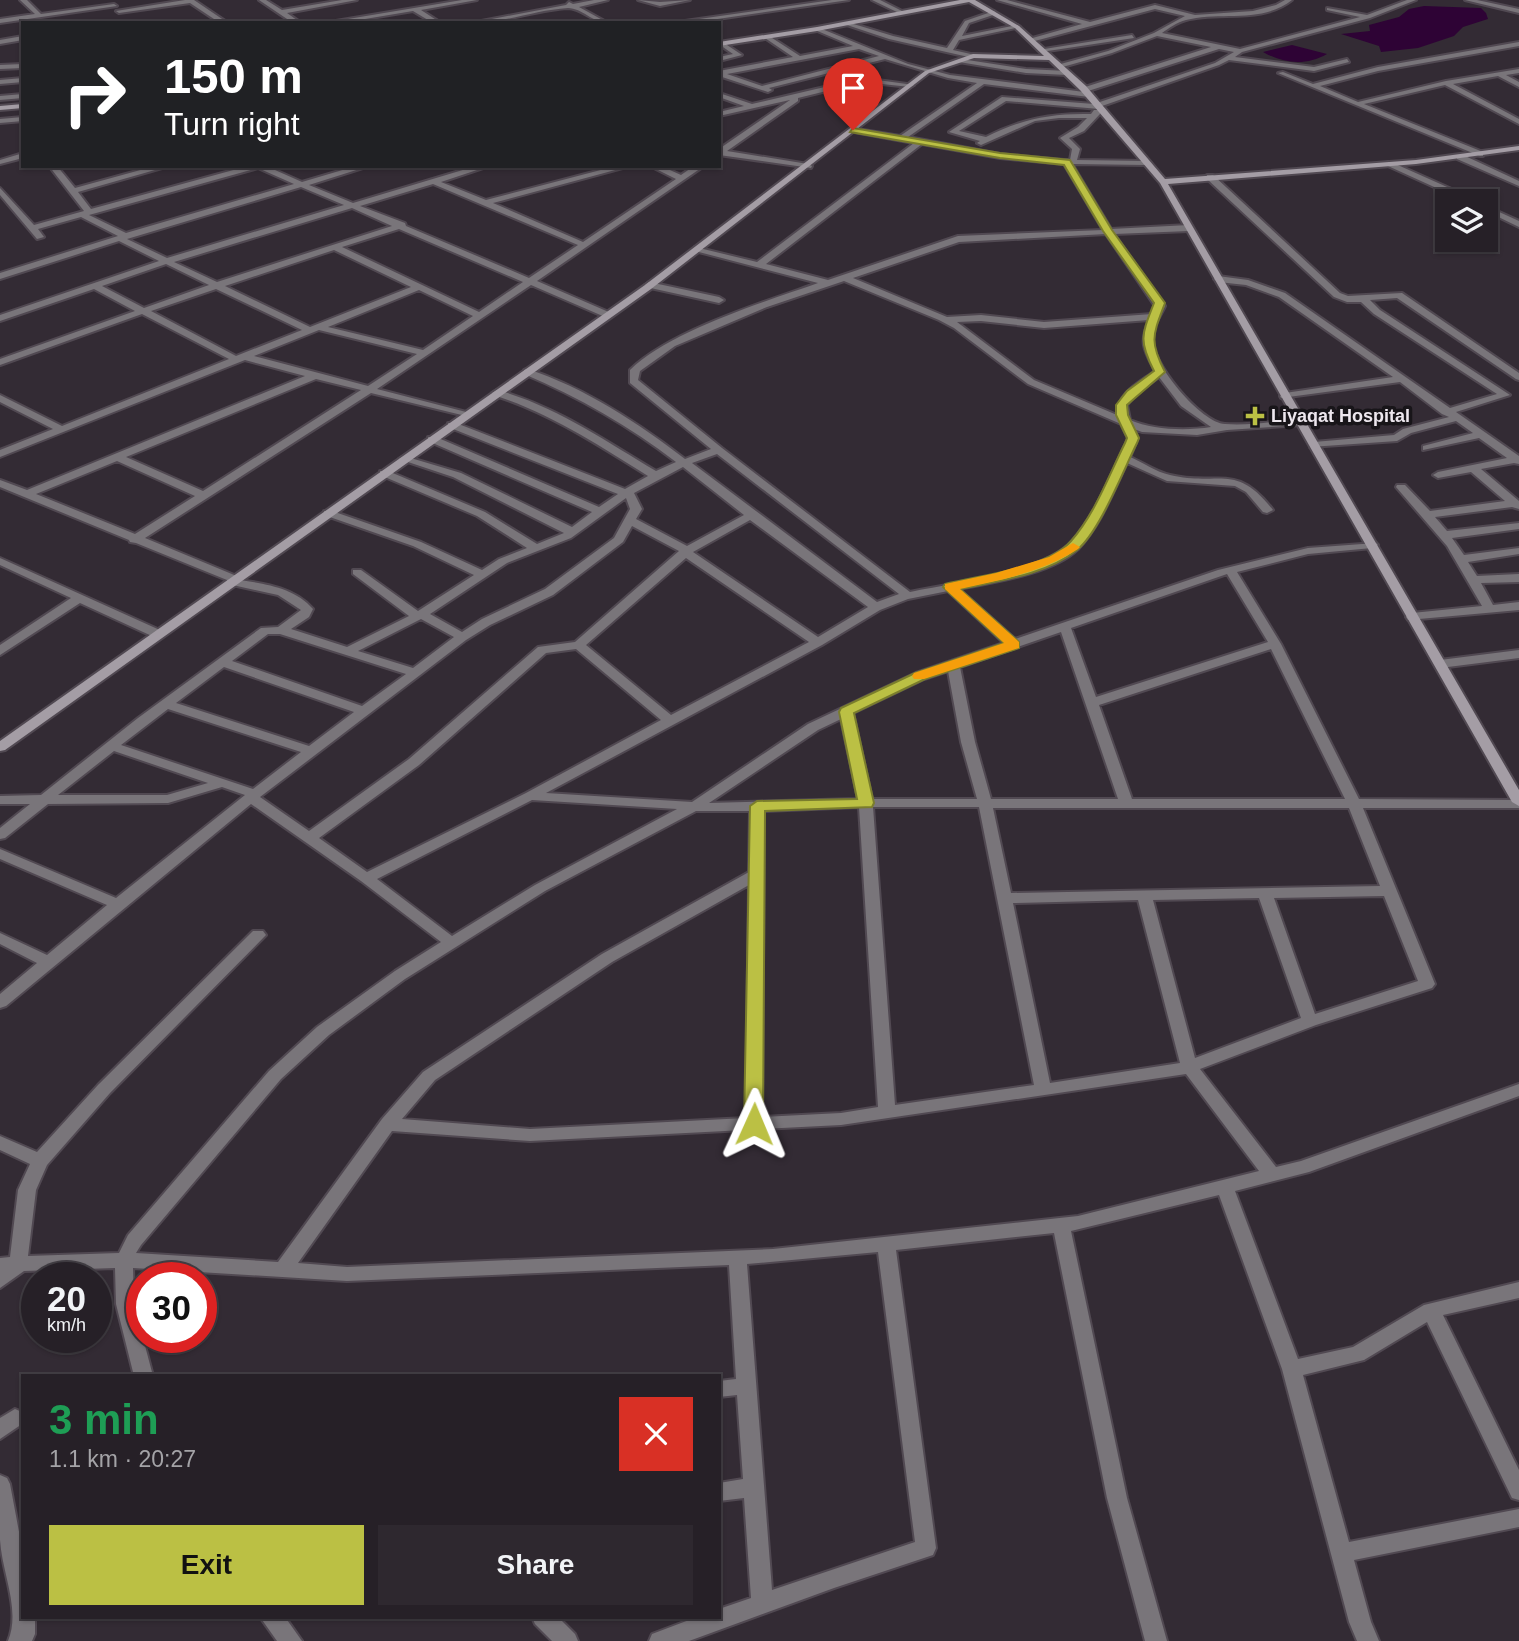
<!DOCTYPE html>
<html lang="en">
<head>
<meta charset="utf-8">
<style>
	:root { --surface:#262027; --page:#2e282f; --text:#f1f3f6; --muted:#a4a3a7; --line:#423e44; --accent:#bbc044 }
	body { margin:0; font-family:Arial,sans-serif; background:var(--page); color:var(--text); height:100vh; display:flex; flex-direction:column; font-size:26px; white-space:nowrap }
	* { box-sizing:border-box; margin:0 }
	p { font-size:23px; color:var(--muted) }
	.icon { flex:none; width:38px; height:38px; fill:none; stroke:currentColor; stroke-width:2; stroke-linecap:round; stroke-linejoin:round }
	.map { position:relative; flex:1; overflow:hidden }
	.panel { position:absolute; left:21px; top:1374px; width:700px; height:245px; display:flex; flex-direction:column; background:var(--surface); border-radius:0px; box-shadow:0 2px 5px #0004,0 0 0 2px var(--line) }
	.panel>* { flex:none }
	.guide { position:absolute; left:21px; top:21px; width:700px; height:147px; border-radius:0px; box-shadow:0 2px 5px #0004,0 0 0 2px var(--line); background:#202124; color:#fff; overflow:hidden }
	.buttons { position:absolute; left:1435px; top:189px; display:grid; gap:14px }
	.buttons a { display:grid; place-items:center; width:63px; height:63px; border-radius:0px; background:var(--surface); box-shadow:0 2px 5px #0004,0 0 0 2px var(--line); font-size:35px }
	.speed { position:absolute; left:21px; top:1262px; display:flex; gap:14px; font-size:35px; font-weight:700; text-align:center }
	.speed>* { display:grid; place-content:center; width:91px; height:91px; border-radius:50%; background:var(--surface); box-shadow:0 2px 5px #0004,0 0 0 2px var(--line); line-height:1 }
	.speed small { font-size:18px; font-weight:400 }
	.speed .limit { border:10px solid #d22; background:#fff; color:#111 }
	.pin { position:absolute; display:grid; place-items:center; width:60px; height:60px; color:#fff; margin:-72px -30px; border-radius:50% 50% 50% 0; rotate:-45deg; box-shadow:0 0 7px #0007 }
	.pin .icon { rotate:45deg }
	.me { position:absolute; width:77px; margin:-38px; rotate:1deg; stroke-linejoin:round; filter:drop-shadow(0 0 5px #0008) }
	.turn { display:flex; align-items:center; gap:24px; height:147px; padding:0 28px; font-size:32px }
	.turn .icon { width:91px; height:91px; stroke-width:2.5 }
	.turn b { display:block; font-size:49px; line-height:60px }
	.round { display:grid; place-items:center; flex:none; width:74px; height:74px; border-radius:0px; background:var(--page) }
	.head { display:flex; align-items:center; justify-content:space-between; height:119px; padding:0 28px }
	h1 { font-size:42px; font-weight:700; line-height:52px; color:#1e9e55 }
	.action { display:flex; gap:14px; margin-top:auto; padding:14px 28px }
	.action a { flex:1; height:80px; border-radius:0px; background:var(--accent); color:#111; font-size:28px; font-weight:700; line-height:80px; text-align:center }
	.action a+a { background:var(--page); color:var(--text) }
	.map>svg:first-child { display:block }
	.water { fill:#2e0335 }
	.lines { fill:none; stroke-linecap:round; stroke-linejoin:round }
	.street-casing { stroke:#514952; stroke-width:4 }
	.secondary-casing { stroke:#514952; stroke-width:4 }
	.street { fill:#79757a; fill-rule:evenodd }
	.secondary { fill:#a49da5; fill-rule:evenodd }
	.route { fill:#bbc044; stroke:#7a7d2c; stroke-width:2 }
	.slow { fill:#f59e0b }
	.poi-dot { fill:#bbc044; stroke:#181519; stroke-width:2.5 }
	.labels { text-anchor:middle; stroke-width:7; stroke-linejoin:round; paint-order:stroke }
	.far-poi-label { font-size:18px; font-weight:bold; fill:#ede7ee; stroke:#181519; text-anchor:start }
</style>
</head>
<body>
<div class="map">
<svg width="1519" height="1641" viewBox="0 0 1519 1641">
	<rect width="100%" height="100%" fill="#332b34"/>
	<g class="water">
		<path d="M 1424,6 L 1481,8 L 1486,13 L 1488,19 L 1463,27 L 1454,36 L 1418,48 L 1381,52 L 1379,46 L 1341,34 L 1370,31 L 1369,25 L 1399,17 L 1409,9 Z"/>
		<path d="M 1292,45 L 1327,54 C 1306,66 1284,64 1263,52 Z"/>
	</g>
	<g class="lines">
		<g class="street-casing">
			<g id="street">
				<path d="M 20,0 L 27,0 L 41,14 L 114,4 L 117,6 L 0,23 L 0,19 L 35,14 Z"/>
				<path d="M 185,0 L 194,0 L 228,23 L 220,23 L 190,3 L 119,13 L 116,11 Z"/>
				<path d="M 259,0 L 266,0 L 282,10 L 342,0 L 357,0 L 287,13 L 301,23 L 293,23 Z"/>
				<path d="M 462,0 L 477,0 L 421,10 L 441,23 L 433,23 L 413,11 L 341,23 L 324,23 Z"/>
				<path d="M 594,0 L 608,0 L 579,7 L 608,23 C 593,23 582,8 568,8 C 535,10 504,23 471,23 L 566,5 L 569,2 L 573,4 Z"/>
				<path d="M 638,0 L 660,2 L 690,0 L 660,6 Z"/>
				<path d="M 832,0 L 849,0 L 690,23 L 671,23 Z"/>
				<path d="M 872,0 L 880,0 L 906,13 L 901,14 Z"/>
				<path d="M 997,0 L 1007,0 L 1090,22 L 1155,5 L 1195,15 L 1253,11 L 1276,5 L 1285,0 L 1292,0 C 1262,24 1220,11 1186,20 C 1177,22 1169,28 1162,33 L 1240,49 L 1360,17 L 1327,10 L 1327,8 L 1367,15 L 1407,0 L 1416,0 L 1370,18 L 1242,52 L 1235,57 L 1314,67 L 1347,59 L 1349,62 L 1314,71 L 1229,60 L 1219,65 L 1102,106 L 1099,109 L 1006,101 L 959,131 L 986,137 C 1021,119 1052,113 1091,114 L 1094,110 L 1100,110 L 1100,114 L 1084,131 L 1069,138 L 1080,149 L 1077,160 L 1147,161 L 1151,163 L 1147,165 L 1072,164 L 1111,229 L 1189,225 L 1193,228 L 1189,231 L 1114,234 L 1165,306 C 1161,315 1153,326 1152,336 C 1149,361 1201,423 1225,424 C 1249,426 1276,421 1301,419 L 1306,422 L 1301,425 L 1227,430 L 1197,435 L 1142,432 L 1134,429 L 1138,438 L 1130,457 C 1142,462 1156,472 1170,475 C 1219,487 1235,461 1273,510 L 1267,513 L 1263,512 L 1246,492 L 1235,486 L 1167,481 L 1127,463 C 1113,492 1100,526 1078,549 C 1052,574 994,582 959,589 L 1015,639 L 1218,570 L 1308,548 L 1376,543 L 1378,545 L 1372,548 L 1308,554 L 1237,572 L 1281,644 L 1359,799 L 1519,800 L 1519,808 L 1363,808 L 1435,984 L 1432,988 L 1316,1025 L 1200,1069 L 1276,1167 L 1301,1161 L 1519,1084 L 1519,1096 L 1309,1172 L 1235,1191 L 1298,1359 L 1353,1347 L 1424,1305 L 1519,1282 L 1519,1298 L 1443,1315 L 1519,1470 L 1519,1500 L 1512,1498 L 1427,1322 L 1364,1360 L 1303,1375 L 1349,1542 L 1519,1509 L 1519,1527 L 1354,1560 L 1371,1622 L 1379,1641 L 1357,1641 L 1349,1622 L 1282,1369 L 1219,1195 L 1071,1231 L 1127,1498 L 1167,1641 L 1145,1641 L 1107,1498 L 1054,1233 L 896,1250 L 936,1548 L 933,1555 L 834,1588 L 689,1641 L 649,1641 L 652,1634 L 697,1617 L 719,1617 L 719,1609 L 751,1598 L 744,1498 L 719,1501 L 719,1483 L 743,1479 L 737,1395 L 719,1397 L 719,1381 L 736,1379 L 729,1265 L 347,1281 L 133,1268 L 134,1304 L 153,1376 L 134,1376 L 116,1304 L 115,1268 L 24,1271 L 0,1288 L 0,1258 L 10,1257 L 18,1190 L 30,1164 L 0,1150 L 0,1136 L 37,1152 L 98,1085 L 253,931 L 263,931 L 266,935 L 110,1093 L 47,1165 L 36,1190 L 28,1256 L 119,1253 L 128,1235 L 269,1071 L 317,1027 L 395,971 L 441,942 L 361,881 L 251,804 L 6,1006 L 0,1008 L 0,994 L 37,963 L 0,944 L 0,933 L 47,955 L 107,905 L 0,859 L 0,849 L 116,898 L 245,795 L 222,787 L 168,803 L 48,804 L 5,838 L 0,839 L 0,828 L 30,804 L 0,804 L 0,796 L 41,795 L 138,718 L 261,628 L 278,627 L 301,610 L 278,595 L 228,584 L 227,580 L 136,543 L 130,542 L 129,540 L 0,487 L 0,480 L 27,490 L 305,376 L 245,360 L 0,457 L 0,450 L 53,429 L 0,402 L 0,395 L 62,426 L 229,359 L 142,314 L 0,365 L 0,359 L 135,311 L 94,289 L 0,321 L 0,315 L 159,261 L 119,241 L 0,279 L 0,273 L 118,236 L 81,217 L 38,229 L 44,237 L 37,239 L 0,195 L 0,188 L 34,225 L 84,211 L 49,166 L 57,166 L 75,188 L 155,166 L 169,166 L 78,192 L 91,209 L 248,166 L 266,166 L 302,182 L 356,166 L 369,166 L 309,185 L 353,203 L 476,166 L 489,166 L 441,182 L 486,200 L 616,166 L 630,166 L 493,203 L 583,242 L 676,179 L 650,166 L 661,166 L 681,175 L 694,166 L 704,166 L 537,281 L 611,313 L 611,317 L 605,317 L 531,285 L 377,389 L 470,413 L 470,417 L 371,393 L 145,538 L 239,577 L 240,580 C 266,584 295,588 313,609 L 309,617 L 291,629 L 347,647 L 409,616 L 353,574 L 353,570 L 361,570 L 418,611 L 474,575 L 413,546 L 324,515 L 324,511 L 332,511 L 421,542 L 482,570 L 499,559 L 527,548 L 477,516 L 380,475 L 380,471 L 388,471 L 485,512 L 537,544 L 564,533 L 453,477 L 399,459 L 404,456 L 461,473 L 572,527 L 592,512 L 428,441 L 428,437 L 436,437 L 599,507 L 618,494 L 448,427 L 448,423 L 456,423 L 625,489 L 648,476 C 598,445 550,413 493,395 L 492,393 L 497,390 C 556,406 605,441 656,471 L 676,462 C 629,426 579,397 524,374 L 524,370 L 527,369 C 584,387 638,423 685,459 L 711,449 L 630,383 L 630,370 C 670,331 764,302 818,283 L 695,251 L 695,247 L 757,262 L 914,143 L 854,132 L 851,132 L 851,128 L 900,136 L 977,83 L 948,78 L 885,59 L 769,88 L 772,90 L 768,92 L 719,76 L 719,71 L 793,57 L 765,38 L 765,36 L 769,36 L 800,56 L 853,46 L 815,30 L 817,27 L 908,64 L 950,75 L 1092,93 L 1089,97 L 984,84 L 908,137 L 1000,154 L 1064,160 L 1070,160 L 1072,149 L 1060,138 L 1078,127 L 1087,118 L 1059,118 L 1035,121 L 981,145 L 977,143 L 980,141 L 949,132 L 1002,97 L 1094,104 L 1215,63 L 1234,52 L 1219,49 L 1085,92 L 1082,88 L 1211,47 L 1157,36 L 1112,53 L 1059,68 L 1057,65 L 1108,51 L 1154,33 L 1185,16 L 1155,9 L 1031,42 L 1029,39 L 1082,24 ZM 859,49 L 879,56 L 762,86 L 727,74 ZM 922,144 L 1000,158 L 1064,164 L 1103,230 L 958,236 L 828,280 L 766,264 ZM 258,168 L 294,184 L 126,233 L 89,215 ZM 433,184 L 578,245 L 529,278 L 406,226 L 405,223 L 360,206 ZM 301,187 L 344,205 L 167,258 L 127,239 ZM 352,208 L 392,226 L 217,282 L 174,262 ZM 399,229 L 523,282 L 479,312 L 342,247 ZM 1106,234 L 1155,306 L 1152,314 L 1044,322 L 981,315 L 947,317 L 853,278 L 959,242 ZM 334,250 L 411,287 L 310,327 L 225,286 ZM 166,264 L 209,285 L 144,308 L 102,286 ZM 844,281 L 939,320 L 954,328 L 1028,384 L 1121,424 L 1128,438 L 1126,443 C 1110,476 1096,514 1072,541 C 1044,573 952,583 910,592 L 722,448 L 638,380 L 640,371 L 675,346 L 767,307 ZM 216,289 L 302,330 L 236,356 L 151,311 ZM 419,290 L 473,316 L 423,350 L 328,327 ZM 1149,320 C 1139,343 1144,350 1155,371 C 1139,383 1117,393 1117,415 L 1034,380 L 957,322 L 981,321 L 1044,328 ZM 319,330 L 417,354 L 368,386 L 254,356 ZM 1159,377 L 1181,406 L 1211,427 C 1186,431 1153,430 1130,420 L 1127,405 L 1135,395 ZM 316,379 L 361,390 L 203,491 L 126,457 ZM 717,454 L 899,594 L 877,602 L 692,463 ZM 117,461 L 195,496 L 135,534 L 36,494 ZM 683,467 L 744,515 L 687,546 L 636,519 L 642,509 L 634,493 ZM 626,498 L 630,509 L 614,538 L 545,589 L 482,619 L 462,632 L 430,614 L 507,563 L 571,538 ZM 750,520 L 868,607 L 818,637 L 693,552 ZM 632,526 L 679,551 L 575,642 L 538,647 L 409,759 L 309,831 L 260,797 L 466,640 L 490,625 L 553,595 L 623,542 ZM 686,558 L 809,642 L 671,715 L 586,645 ZM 1227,574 L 1268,642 L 1096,697 L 1071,628 ZM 948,591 L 1004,643 L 916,673 L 808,724 L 692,802 L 546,793 L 822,645 L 880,610 L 908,599 ZM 421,619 L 454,637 L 413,668 L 358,651 ZM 1061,632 L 1118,799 L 991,799 L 975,742 L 960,667 ZM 268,634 L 280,634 L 406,674 L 362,706 L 232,661 ZM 576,649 L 661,720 L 526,793 L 367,872 L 319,838 L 419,765 L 546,653 ZM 1271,649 L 1345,799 L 1132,799 L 1099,705 ZM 224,667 L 354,712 L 309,746 L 176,703 ZM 948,671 L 961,742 L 977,799 L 872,799 L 853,713 L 924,679 ZM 168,709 L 301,752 L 253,789 L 121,745 ZM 841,719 L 858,799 L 709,803 L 818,730 ZM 114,751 L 208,783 L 167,795 L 58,795 ZM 532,800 L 677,809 L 535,885 L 452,936 L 377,879 ZM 859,807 L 878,1107 L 841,1113 L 762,1117 L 764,811 ZM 873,807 L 979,807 L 1034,1085 L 895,1105 ZM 993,808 L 1349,808 L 1380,886 L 1011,893 ZM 696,811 L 750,811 L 749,872 L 602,954 L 423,1072 L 382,1119 L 278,1262 L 136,1253 L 141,1245 L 281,1079 L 329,1035 L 405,979 L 545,891 ZM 749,885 L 746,1118 L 530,1129 L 402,1119 L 435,1080 L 612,962 ZM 1384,896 L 1418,981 L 1315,1014 L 1274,898 ZM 1259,898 L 1301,1018 L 1195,1058 L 1153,900 ZM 1138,900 L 1180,1063 L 1050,1083 L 1013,903 ZM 1186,1074 L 1259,1171 L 1078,1216 L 773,1249 L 347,1267 L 298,1263 L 392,1131 L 530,1141 L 841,1125 ZM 878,1252 L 915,1542 L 772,1590 L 747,1264 Z"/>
				<path d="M 1465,0 L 1477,0 L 1519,9 L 1519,13 Z"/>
				<path d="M 994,11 L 996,14 L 969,23 L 962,36 L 1017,25 L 1020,27 L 959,40 L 953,50 L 975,55 L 973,58 L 889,39 L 844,24 L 847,22 L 893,36 L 947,48 L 965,21 Z"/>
				<path d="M 1132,35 L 1134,38 L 1041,52 L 1038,50 Z"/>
				<path d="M 23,36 L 23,40 L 0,44 L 0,40 Z"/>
				<path d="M 1519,42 L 1519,46 L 1378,71 L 1320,86 L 1358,102 L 1446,81 L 1519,69 L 1519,73 L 1506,75 L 1519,82 L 1519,87 L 1498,76 L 1453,84 L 1519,119 L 1519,124 L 1445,85 L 1364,104 L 1483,152 L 1483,156 L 1480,156 L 1278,73 L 1283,72 L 1313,84 L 1378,67 Z"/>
				<path d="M 720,43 L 724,43 L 742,55 L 719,61 L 719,57 L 733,54 L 720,45 Z"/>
				<path d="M 961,59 L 1026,69 L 1067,71 L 1070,73 L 1067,75 L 1026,73 L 959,62 Z"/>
				<path d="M 23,64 L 23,68 L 0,69 L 0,65 Z"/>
				<path d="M 23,78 L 23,82 L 0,84 L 0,80 Z"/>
				<path d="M 863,78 L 914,85 L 910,87 L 863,82 L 798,98 L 798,101 L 727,151 L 808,164 L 812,166 L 811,168 L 719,155 L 719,149 L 790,100 L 719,116 L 719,112 L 744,106 L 719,97 L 719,93 L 752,104 Z"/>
				<path d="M 23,94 L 23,98 L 0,100 L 0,96 Z"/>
				<path d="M 23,117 L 23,121 L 0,123 L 0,119 Z"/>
				<path d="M 20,154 L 23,154 L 23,158 L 0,164 L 0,160 Z"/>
				<path d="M 1457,155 L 1463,155 L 1519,181 L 1519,186 L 1457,159 Z"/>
				<path d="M 1391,162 L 1474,199 L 1475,201 L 1465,201 L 1388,166 L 1388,162 Z"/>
				<path d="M 1207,175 L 1213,175 L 1340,293 L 1348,296 L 1402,293 L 1519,373 L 1519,380 L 1516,379 L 1397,298 L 1370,300 L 1380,310 L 1510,395 L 1456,412 L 1519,456 L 1519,464 L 1514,463 L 1481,469 L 1519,501 L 1519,509 L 1512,507 L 1435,517 L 1447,531 L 1519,523 L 1519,529 L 1452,538 L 1464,555 L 1519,548 L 1519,554 L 1468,562 L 1477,576 L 1519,574 L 1519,582 L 1481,583 L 1493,605 L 1519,602 L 1519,610 L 1408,620 L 1406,617 L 1408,614 L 1412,613 L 1482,606 L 1447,546 L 1396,487 L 1397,485 L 1405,485 L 1430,511 L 1505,501 L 1471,472 L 1438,478 L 1433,475 L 1438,472 L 1507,458 L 1479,438 L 1423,450 L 1423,446 L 1473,433 L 1456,421 L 1411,433 L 1397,441 L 1310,447 L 1310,443 L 1314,442 L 1394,435 L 1403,429 L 1449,417 L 1442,414 L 1400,382 L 1281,398 L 1280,396 L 1285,393 L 1393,377 L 1279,297 L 1246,285 L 1218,282 L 1214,279 L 1218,276 L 1248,280 L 1285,293 L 1450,408 L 1497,394 L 1374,314 L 1361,302 L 1347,302 L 1334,297 L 1207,179 Z"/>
				<path d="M 1486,206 L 1519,221 L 1519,227 L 1486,211 Z"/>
				<path d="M 649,282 L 719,297 L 724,300 L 719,303 L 646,287 L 645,285 Z"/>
				<path d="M 0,558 L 162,631 L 164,634 L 162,637 L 154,637 L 80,603 L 0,655 L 0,645 L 71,598 L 0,565 Z"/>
				<path d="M 1519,650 L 1519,658 L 1440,668 L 1434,664 L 1440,660 Z"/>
				<path d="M 15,1409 L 22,1412 L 22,1424 L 0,1439 L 0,1418 Z"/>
				<path d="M 0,1475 L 7,1478 L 10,1484 L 23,1553 L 23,1617 L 35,1617 L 35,1634 L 32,1641 L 8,1641 C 21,1610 2,1573 0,1540 C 0,1519 0,1496 0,1475 Z"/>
				<path d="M 260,1617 L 285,1617 L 302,1641 L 277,1641 Z"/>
				<path d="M 532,1617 L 558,1617 L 575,1634 L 578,1641 L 552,1641 L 535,1624 Z"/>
			</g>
		</g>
		<g class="secondary-casing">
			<g id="secondary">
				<path d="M 960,0 L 975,0 L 1019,26 L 1086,86 L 1165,179 L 1416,160 L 1519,146 L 1519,150 L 1416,164 L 1168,184 L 1519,790 L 1519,806 L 1512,802 L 1160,183 L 1080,90 L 1049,60 L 974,58 L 929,73 L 651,289 L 5,750 L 0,751 L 0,741 L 645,285 L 925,71 L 973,54 L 1044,56 L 1015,28 L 969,2 L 817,31 L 719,46 L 719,42 L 817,27 Z"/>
				<path d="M 23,104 L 23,108 L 0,110 L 0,106 Z"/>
			</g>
		</g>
		<use href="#street" class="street"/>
		<use href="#secondary" class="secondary"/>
	</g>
	<path class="route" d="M 853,128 L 1000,153 L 1070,160 L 1112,230 L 1165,303 C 1153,335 1149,341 1165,372 L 1127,405 L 1128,415 L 1139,438 L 1137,443 C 1123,471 1100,531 1077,550 C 1046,575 997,581 960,589 L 1019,642 L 1019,648 L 925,679 L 854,713 L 874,803 L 872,807 L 765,811 L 763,1124 L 761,1129 L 754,1131 L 747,1129 L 744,1124 L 750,806 L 757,801 L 857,799 L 839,712 L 841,708 L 915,673 L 1004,643 L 943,587 L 945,584 C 979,575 1047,569 1071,541 C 1095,514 1109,475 1125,443 L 1127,438 L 1116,415 L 1116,405 L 1127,391 L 1154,371 C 1138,340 1142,334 1154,303 L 1103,231 L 1064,165 L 1000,158 L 850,132 Z"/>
	<path class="slow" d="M 1073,543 L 1080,547 L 1078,549 C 1043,572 1001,580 960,589 L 1019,642 L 1019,648 L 924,679 L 914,679 L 912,676 L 914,673 L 1004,643 L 945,589 L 945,584 L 996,573 L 1049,557 Z"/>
	<path class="poi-dot" d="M1251.5 405.5h7v7h7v7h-7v7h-7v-7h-7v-7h7z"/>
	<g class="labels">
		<g class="far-poi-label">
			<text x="1271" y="422">Liyaqat Hospital</text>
		</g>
	</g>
</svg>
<div class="buttons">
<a><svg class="icon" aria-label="layers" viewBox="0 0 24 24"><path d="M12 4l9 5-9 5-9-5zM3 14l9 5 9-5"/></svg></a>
</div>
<div class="speed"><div>20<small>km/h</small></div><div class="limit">30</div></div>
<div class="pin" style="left:853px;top:130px;background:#d93025"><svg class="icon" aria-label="arrive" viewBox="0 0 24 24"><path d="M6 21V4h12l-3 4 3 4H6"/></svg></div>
<svg class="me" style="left:754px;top:1124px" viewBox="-20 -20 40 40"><path d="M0-17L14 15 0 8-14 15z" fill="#bbc044" stroke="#fff" stroke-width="4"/></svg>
<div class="guide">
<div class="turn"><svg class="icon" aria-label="right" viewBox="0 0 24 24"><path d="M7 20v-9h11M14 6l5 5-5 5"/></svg><div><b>150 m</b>Turn right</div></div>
</div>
<section class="panel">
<div class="head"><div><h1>3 min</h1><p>1.1 km · 20:27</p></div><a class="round" style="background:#d93025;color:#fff"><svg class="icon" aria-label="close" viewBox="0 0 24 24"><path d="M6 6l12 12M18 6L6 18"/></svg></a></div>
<div class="action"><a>Exit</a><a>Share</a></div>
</section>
</div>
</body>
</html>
